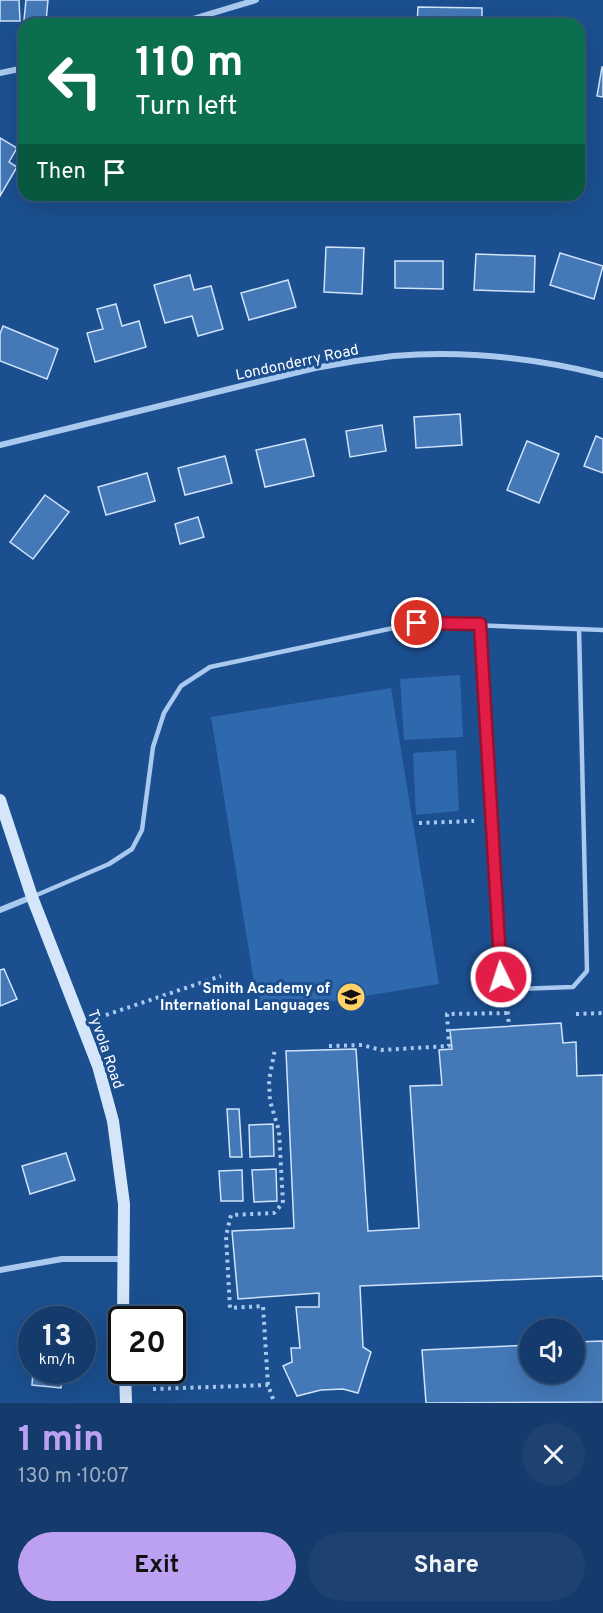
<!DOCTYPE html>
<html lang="en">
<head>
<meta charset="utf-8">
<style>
	:root { --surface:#143b6b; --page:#1d4271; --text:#f1f3f6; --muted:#9dadc1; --line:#33557e; --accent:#bca0f2 }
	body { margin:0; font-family:Overpass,sans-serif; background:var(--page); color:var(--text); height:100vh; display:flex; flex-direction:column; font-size:22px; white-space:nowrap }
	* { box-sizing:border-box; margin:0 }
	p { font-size:20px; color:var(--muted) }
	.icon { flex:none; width:33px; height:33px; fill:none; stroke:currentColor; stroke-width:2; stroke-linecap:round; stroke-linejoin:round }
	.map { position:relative; height:1403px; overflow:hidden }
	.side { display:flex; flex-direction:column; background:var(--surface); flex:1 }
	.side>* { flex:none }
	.top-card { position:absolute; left:18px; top:18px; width:567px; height:183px; border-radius:18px; box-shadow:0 6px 24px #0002,0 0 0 2px var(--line); background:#0b6e4f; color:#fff; overflow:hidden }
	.fabs { position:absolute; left:519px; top:1318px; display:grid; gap:12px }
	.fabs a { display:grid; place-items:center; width:66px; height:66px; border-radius:50%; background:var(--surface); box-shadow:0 6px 24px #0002,0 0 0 2px var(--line); font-size:30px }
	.speed { position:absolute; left:18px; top:1306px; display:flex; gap:12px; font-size:30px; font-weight:700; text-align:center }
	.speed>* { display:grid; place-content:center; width:78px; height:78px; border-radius:50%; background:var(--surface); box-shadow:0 6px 24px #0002,0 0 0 2px var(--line); line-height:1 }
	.speed small { font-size:15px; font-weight:400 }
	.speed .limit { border:3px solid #111; border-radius:9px; background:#fff; color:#111 }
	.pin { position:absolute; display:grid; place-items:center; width:51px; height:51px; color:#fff; margin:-26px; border:3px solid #fff; border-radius:50%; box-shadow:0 2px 6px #0007 }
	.me { position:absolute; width:66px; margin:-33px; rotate:356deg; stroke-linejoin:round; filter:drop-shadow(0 0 4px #0008) }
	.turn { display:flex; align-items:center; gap:21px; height:126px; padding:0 18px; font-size:27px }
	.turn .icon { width:78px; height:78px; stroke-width:2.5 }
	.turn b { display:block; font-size:42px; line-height:51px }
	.then { display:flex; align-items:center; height:57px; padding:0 18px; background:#0003; gap:12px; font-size:22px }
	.round { display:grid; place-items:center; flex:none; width:63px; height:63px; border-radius:32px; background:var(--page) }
	.overview { display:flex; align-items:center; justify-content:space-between; height:102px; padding:0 18px }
	h1 { font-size:36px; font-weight:700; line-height:45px; color:var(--accent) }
	.cta { display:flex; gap:12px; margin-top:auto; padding:12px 18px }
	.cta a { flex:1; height:69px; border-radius:36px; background:var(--accent); color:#111; font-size:24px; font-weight:700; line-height:69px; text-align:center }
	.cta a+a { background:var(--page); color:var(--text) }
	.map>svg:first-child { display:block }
	.green { fill:#2e69ad }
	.building { fill:#4478b7; stroke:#cfe3fa; stroke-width:1.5 }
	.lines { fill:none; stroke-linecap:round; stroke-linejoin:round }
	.path { stroke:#a9c9ee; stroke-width:4; stroke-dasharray:3 4.5; stroke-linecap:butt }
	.service { stroke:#a9c9ee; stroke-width:4.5 }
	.minor { stroke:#a9c9ee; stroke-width:6 }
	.secondary { stroke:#d6e6fa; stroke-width:12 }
	.route-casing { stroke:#92132f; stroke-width:15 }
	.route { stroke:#e11d48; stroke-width:10 }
	.labels { text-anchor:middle; stroke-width:6; stroke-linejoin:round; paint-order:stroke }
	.street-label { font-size:15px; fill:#fff; stroke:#1b4f8f }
	.poi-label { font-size:15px; font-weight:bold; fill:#fff; stroke:#1b4f8f; text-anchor:end }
</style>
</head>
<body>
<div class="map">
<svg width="603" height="1403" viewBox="0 0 603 1403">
	<rect width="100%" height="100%" fill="#1b4f8f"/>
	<g class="green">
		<path d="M 460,675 L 463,737 L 404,740 L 400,679 Z"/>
		<path d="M 391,688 L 439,984 L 259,1013 L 211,717 Z"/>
		<path d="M 456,750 L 459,811 L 416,815 L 413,753 Z"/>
	</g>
	<g class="building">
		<path d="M 0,0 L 19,0 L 20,21 L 0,21 Z"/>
		<path d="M 26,0 L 48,0 L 46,22 L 24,20 Z"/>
		<path d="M 418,7 L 482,8 L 482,24 L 417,24 Z"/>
		<path d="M 602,67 L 603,67 L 603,97 L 597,96 Z"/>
		<path d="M 0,138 L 17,148 L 9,162 L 17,167 L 0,196 Z"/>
		<path d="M 326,247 L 364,248 L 362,294 L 324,292 Z"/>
		<path d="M 560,253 L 603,266 L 594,299 L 550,285 Z"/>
		<path d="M 476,254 L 535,256 L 534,292 L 474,290 Z"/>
		<path d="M 395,261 L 443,261 L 443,289 L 395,288 Z"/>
		<path d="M 190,275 L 194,290 L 211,286 L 223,329 L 198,336 L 192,316 L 165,323 L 154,285 Z"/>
		<path d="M 288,280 L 296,307 L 249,320 L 241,293 Z"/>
		<path d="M 116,304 L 122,326 L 139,321 L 146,347 L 95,362 L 87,333 L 103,329 L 97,309 Z"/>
		<path d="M 3,326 L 58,349 L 47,379 L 0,361 L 0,334 Z"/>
		<path d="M 460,414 L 462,445 L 416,448 L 414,417 Z"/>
		<path d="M 382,425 L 386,451 L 350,457 L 346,431 Z"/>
		<path d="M 596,436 L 603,439 L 603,473 L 584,466 Z"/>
		<path d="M 305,439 L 314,476 L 265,487 L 256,450 Z"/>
		<path d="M 527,441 L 559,454 L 539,503 L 507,490 Z"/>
		<path d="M 225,456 L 232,483 L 185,495 L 178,468 Z"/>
		<path d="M 147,473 L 155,501 L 106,515 L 98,487 Z"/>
		<path d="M 45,495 L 69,512 L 33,559 L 10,542 Z"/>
		<path d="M 198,517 L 204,537 L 180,544 L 175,524 Z"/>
		<path d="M 4,969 L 17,999 L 0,1006 L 0,970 Z"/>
		<path d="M 561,1023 L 563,1043 L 576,1042 L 577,1076 L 603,1075 L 603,1280 L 603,1276 L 360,1286 L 363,1347 L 371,1352 L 358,1393 L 343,1389 L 321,1390 L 297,1396 L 283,1366 L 292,1362 L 291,1348 L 300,1348 L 296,1307 L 319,1307 L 319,1293 L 238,1299 L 232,1231 L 294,1228 L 286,1051 L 356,1049 L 368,1231 L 419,1228 L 410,1086 L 442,1085 L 439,1050 L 452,1049 L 450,1030 Z"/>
		<path d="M 227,1109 L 239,1109 L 242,1157 L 230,1157 Z"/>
		<path d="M 273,1124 L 274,1156 L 250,1157 L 249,1125 Z"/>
		<path d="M 66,1153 L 75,1180 L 30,1194 L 22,1166 Z"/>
		<path d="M 276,1169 L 277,1201 L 254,1202 L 252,1170 Z"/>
		<path d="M 242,1170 L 243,1201 L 221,1201 L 219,1171 Z"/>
		<path d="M 603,1341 L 603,1402 L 426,1403 L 422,1350 L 530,1345 L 530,1374 L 574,1374 L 574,1342 Z"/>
		<path d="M 33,1371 L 62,1371 L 61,1388 L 32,1385 Z"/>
	</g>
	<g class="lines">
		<g class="path">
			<path d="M 419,823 L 474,821"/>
			<path d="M 507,1004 L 509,1026"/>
			<path d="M 576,1014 L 603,1013"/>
			<path d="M 106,1015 L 221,976"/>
			<path d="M 329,1046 L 362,1045 L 381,1050 L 449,1046 L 447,1014 L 508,1013"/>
			<path d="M 153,1389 L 268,1385"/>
			<path d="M 273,1399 L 268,1385 L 263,1306 L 230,1308 L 226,1236 L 231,1215 L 274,1213 L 283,1203 L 279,1131 L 270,1101 L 269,1080 L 275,1049"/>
		</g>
		<g class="service">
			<path d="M 480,624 L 501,977 L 516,989 L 573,987 L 587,971 L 579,629"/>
			<path d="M 32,897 L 109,864 L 132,849 L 142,830 L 153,747 L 164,713 L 181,686 L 210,667 L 417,623 L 603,630"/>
		</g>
		<g class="minor">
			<path d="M 176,24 L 256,0"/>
			<path d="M 0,73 L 24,68"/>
			<path d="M 0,445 L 315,368 C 341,363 367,359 393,356 C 463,350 535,358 603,375"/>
			<path d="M 0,910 L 32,897"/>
			<path d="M 0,1270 L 62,1259 L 124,1259"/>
		</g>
		<g class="secondary">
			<path d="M 0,800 L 32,897 L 98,1066 L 113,1121 L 124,1204 L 123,1320"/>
			<path d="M 125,1371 L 126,1403"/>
		</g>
	</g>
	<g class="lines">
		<g class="route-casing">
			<path id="route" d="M 417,623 L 480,624 L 501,977"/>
		</g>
		<use href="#route" class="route"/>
	</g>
	<defs>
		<g id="school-disc" transform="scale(1.5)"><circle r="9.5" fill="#ffd166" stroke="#1b4f8f"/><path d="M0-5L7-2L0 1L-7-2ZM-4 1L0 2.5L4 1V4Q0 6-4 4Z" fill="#111"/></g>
	</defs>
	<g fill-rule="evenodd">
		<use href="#school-disc" x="351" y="997"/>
	</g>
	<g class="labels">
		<g class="street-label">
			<text transform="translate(297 362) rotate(-12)" y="5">Londonderry Road</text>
			<text transform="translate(106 1049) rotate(71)" y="5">Tyvola Road</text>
		</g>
		<g class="poi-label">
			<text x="330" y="993">Smith Academy of<tspan x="330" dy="17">International Languages</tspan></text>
		</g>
	</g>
</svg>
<div class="fabs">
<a><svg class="icon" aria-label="sound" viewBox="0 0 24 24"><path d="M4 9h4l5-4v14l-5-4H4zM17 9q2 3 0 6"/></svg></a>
</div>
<div class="speed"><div>13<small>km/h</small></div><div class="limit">20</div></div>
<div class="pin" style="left:417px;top:623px;background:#d93025"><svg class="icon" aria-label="arrive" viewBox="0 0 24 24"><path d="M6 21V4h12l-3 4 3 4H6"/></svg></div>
<svg class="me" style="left:501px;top:977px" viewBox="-20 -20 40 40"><circle r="17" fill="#e11d48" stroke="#fff" stroke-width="3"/><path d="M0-11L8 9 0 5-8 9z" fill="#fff"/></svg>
<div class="top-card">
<div class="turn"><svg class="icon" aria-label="left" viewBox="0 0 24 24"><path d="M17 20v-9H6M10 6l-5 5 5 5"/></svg><div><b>110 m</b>Turn left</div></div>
<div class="then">Then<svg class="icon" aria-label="arrive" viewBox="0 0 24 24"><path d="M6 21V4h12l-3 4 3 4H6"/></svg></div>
</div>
</div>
<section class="side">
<div class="overview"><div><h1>1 min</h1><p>130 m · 10:07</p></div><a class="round"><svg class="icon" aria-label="close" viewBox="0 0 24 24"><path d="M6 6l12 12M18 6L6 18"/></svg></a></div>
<div class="cta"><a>Exit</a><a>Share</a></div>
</section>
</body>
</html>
